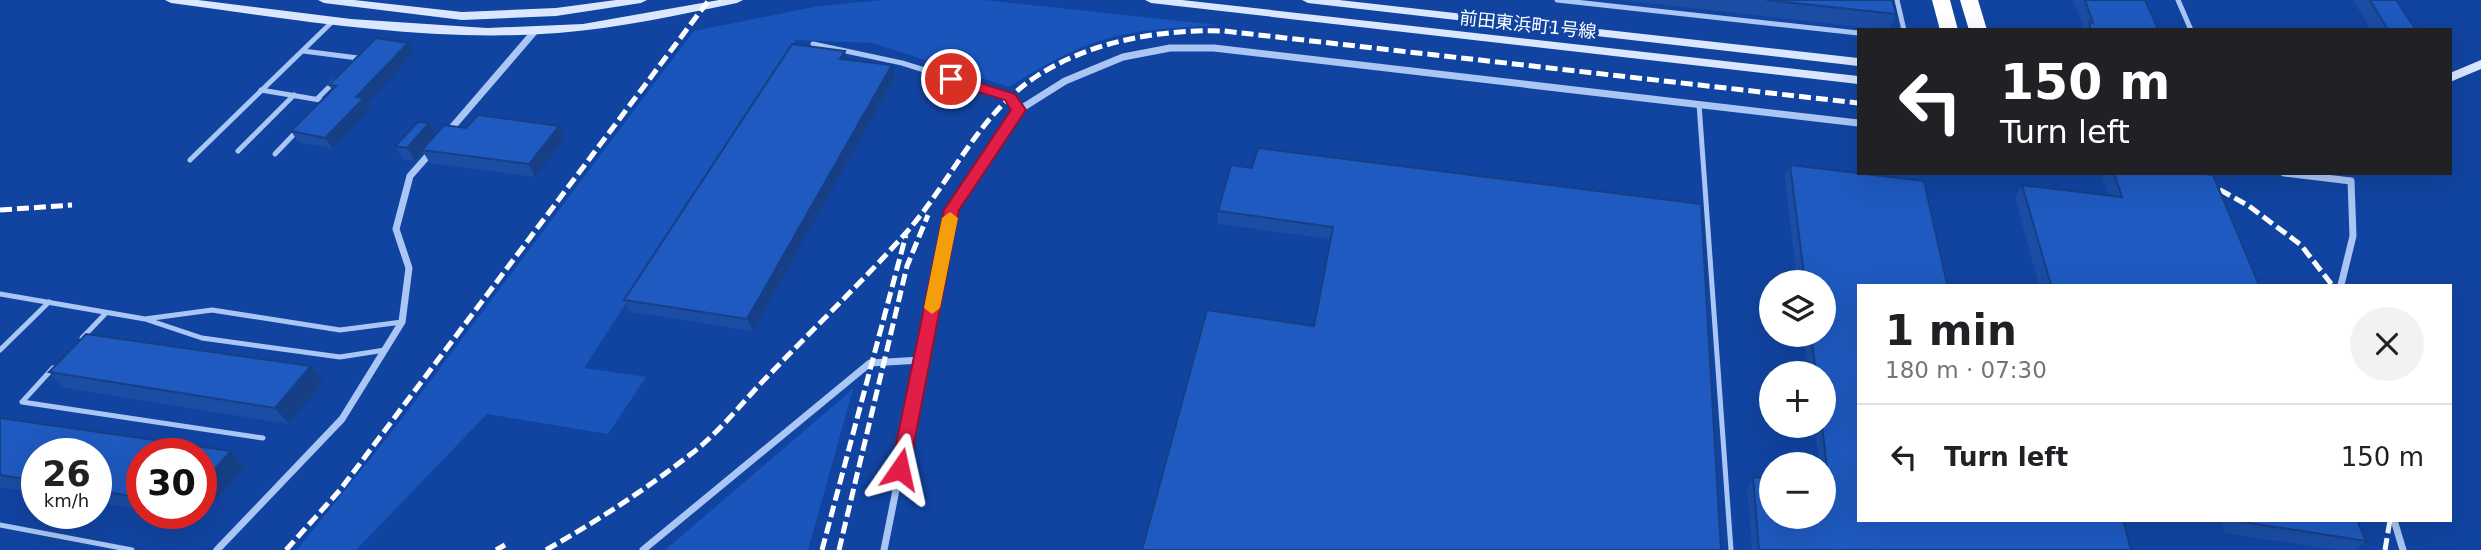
<!DOCTYPE html>
<html lang="en">
<head>
<meta charset="utf-8">
<style>
	:root { --surface:#fff; --page:#f2f2f2; --text:#202124; --muted:#757577; --line:#e0e0e0 }
	body { margin:0; font-family:"DejaVu Sans","Noto Sans JP",sans-serif; background:var(--page); color:var(--text); height:100vh; display:flex; flex-direction:column; font-size:26px; white-space:nowrap }
	* { box-sizing:border-box; margin:0 }
	p { font-size:23px; color:var(--muted) }
	.icon { flex:none; width:38px; height:38px; fill:none; stroke:currentColor; stroke-width:2; stroke-linecap:round; stroke-linejoin:round }
	.map { position:relative; flex:1; overflow:hidden }
	.sheet { position:absolute; left:1857px; top:284px; width:595px; height:238px; display:flex; flex-direction:column; background:var(--surface); border-radius:0px; box-shadow:0 7px 28px #0002 }
	.sheet>* { flex:none }
	.banner { position:absolute; left:1857px; top:28px; width:595px; height:147px; border-radius:0px; box-shadow:0 7px 28px #0002; background:#202124; color:#fff; overflow:hidden }
	.tools { position:absolute; left:1759px; top:270px; display:grid; gap:14px }
	.tools a { display:grid; place-items:center; width:77px; height:77px; border-radius:50%; background:var(--surface); box-shadow:0 7px 28px #0002; font-size:35px }
	.speed { position:absolute; left:21px; top:438px; display:flex; gap:14px; font-size:35px; font-weight:700; text-align:center }
	.speed>* { display:grid; place-content:center; width:91px; height:91px; border-radius:50%; background:var(--surface); box-shadow:0 7px 28px #0002; line-height:1 }
	.speed small { font-size:18px; font-weight:400 }
	.speed .limit { border:10px solid #d22; background:#fff; color:#111 }
	.pin { position:absolute; display:grid; place-items:center; width:60px; height:60px; color:#fff; margin:-30px; border:4px solid #fff; border-radius:50%; box-shadow:0 2px 7px #0007 }
	.me { position:absolute; width:77px; margin:-38px; rotate:11deg; stroke-linejoin:round; filter:drop-shadow(0 0 5px #0008) }
	.turn { display:flex; align-items:center; gap:24px; height:147px; padding:0 28px; font-size:32px }
	.turn .icon { width:91px; height:91px; stroke-width:2.5 }
	.turn b { display:block; font-size:49px; line-height:60px }
	.round { display:grid; place-items:center; flex:none; width:74px; height:74px; border-radius:37px; background:var(--page) }
	.headline { display:flex; align-items:center; justify-content:space-between; height:119px; padding:0 28px }
	h1 { font-size:42px; font-weight:700; line-height:52px }
	ul { padding:0; list-style:none }
	li { display:flex; align-items:center; gap:21px; height:105px; padding:0 28px; border-top:2px solid var(--line) }
	li div { flex:1 }
	li b { display:block; font-size:26px }
	li em { font-style:normal }
	.map>svg:first-child { display:block }
	.green { fill:#1955bb }
	.lines { fill:none; stroke-linecap:round; stroke-linejoin:round }
	.lane { stroke:#aac6f5; stroke-width:5 }
	.street { stroke:#aac6f5; stroke-width:7 }
	.secondary { fill:#dae7fe; fill-rule:evenodd }
	.highway { fill:#fff; fill-rule:evenodd }
	.rail { stroke:#fff; stroke-width:5; stroke-dasharray:12 5; stroke-linecap:butt }
	.wall { fill:#1b4da5 }
	.shaded-wall { fill:#163f86 }
	.building { fill:#1f5ac0; stroke:#163f86; stroke-width:2 }
	.route { fill:#e11d48; stroke:#92132f; stroke-width:2 }
	.slow { fill:#f59e0b }
	.labels { text-anchor:middle; stroke-width:7; stroke-linejoin:round; paint-order:stroke }
	.street-label { font-size:18px; fill:#fff; stroke:#1144a1 }
</style>
</head>
<body>
<div class="map">
<svg width="2481" height="550" viewBox="0 0 2481 550">
	<rect width="100%" height="100%" fill="#1144a1"/>
	<g class="green">
		<path d="M 883,0 L 984,0 L 1218,25 C 1190,27 1160,28 1132,33 C 1086,40 1047,63 1009,87 L 872,43 L 796,40 L 584,368 L 646,377 L 608,434 L 487,414 L 356,550 L 297,550 L 391,433 L 694,31 L 819,6 Z"/>
		<path d="M 853,389 L 808,550 L 665,550 Z"/>
	</g>
	<g class="lines">
		<g class="lane">
			<path d="M 1557,0 L 1858,33"/>
			<path d="M 1897,0 L 1904,30"/>
			<path d="M 2178,0 L 2191,30"/>
			<path d="M 813,44 L 902,63 L 1010,97 L 1019,110"/>
			<path d="M 303,51 L 358,58 L 354,62"/>
			<path d="M 261,90 L 326,101"/>
			<path d="M 317,99 L 335,81"/>
			<path d="M 1699,104 L 1731,550"/>
			<path d="M 238,151 L 294,95"/>
			<path d="M 275,154 L 297,131"/>
			<path d="M 190,160 L 333,21"/>
			<path d="M 0,294 L 145,319 L 212,310 L 340,330 L 402,322"/>
			<path d="M 148,320 L 202,338 L 340,357 L 385,350"/>
			<path d="M 82,338 L 106,313"/>
			<path d="M 0,350 L 49,302"/>
			<path d="M 53,368 L 22,402 L 263,438"/>
			<path d="M 0,525 L 132,550"/>
		</g>
		<g class="street">
			<path d="M 449,131 L 535,31"/>
			<path d="M 2284,173 L 2351,181 L 2353,236 L 2341,285"/>
			<path d="M 2394,520 L 2403,550"/>
			<path d="M 217,550 L 342,419 L 402,322 L 409,268 L 396,229 L 410,176 L 432,151"/>
			<path d="M 643,550 L 870,363 L 921,360"/>
			<path d="M 884,550 L 952,210 L 1019,110 L 1065,81 L 1123,57 L 1170,48 L 1214,48 L 1858,123"/>
		</g>
		<g class="secondary">
			<path d="M 165,0 L 198,0 L 351,19 L 487,28 L 583,24 L 719,0 L 743,0 L 737,3 C 678,15 619,28 558,33 C 429,43 299,20 171,3 Z"/>
			<path d="M 318,0 L 354,0 L 462,12 L 556,8 L 616,0 L 647,0 L 641,3 L 556,16 L 462,20 L 324,3 Z"/>
			<path d="M 1145,0 L 1182,0 L 1858,76 L 1858,84 L 1151,3 Z"/>
			<path d="M 1302,0 L 1339,0 L 1858,58 L 1858,66 L 1308,3 Z"/>
			<path d="M 2481,60 L 2481,69 L 2450,82 L 2450,73 Z"/>
		</g>
		<g class="highway">
			<path d="M 1932,0 L 1950,0 L 1958,30 L 1940,30 Z"/>
			<path d="M 1960,0 L 1978,0 L 1987,30 L 1969,30 Z"/>
		</g>
		<g class="rail">
			<path d="M 2190,173 L 2249,206 L 2301,245 L 2332,285"/>
			<path d="M 0,210 L 72,205"/>
			<path d="M 286,550 L 340,490 L 709,0"/>
			<path d="M 496,550 L 505,545"/>
			<path d="M 546,550 C 597,521 645,490 691,454 C 720,432 744,400 769,375 C 814,328 862,282 905,234 C 950,184 978,114 1037,76 C 1091,41 1161,29 1224,31 L 1858,103"/>
			<path d="M 822,550 L 906,235"/>
			<path d="M 839,550 L 907,266 L 928,215"/>
			<path d="M 2385,550 L 2390,520"/>
		</g>
	</g>
	<g class="wall">
		<path d="M 1619,0 L 1892,0 L 1896,14 L 1889,30 L 1886,30 Z"/>
		<path d="M 2073,0 L 2145,0 L 2158,29 L 2165,30 L 2084,30 Z"/>
		<path d="M 2353,0 L 2396,0 L 2416,30 L 2371,30 Z"/>
		<path d="M 414,53 L 367,104 L 371,109 L 333,149 L 298,142 L 291,131 L 332,90 L 329,85 Z"/>
		<path d="M 847,60 L 895,78 L 753,331 L 630,312 L 624,300 Z"/>
		<path d="M 436,134 L 565,139 L 535,177 L 430,163 L 423,152 L 415,161 L 403,159 L 395,146 Z"/>
		<path d="M 1258,148 L 1721,550 L 1314,326 L 1331,239 L 1218,224 L 1218,211 L 1252,168 Z"/>
		<path d="M 1790,165 L 1947,284 L 2131,550 L 1752,550 L 1747,489 L 1753,477 L 1824,516 L 1824,464 L 1819,464 L 1814,425 L 1824,425 L 1824,373 L 1808,373 L 1803,334 L 1824,334 L 1824,282 L 1797,282 L 1785,177 Z"/>
		<path d="M 2104,173 L 2196,173 L 2259,285 L 2039,285 L 2015,197 L 2022,185 L 2109,195 L 2102,176 Z"/>
		<path d="M 311,366 L 324,382 L 289,424 L 65,388 L 49,372 Z"/>
		<path d="M 0,418 L 246,466 L 199,519 L 160,513 L 201,513 L 142,453 L 142,510 L 96,502 L 96,453 L 37,453 L 37,493 L 0,487 Z"/>
		<path d="M 2220,520 L 2357,520 L 2366,541 L 2355,550 L 2337,550 L 2225,533 Z"/>
	</g>
	<g class="shaded-wall">
		<path d="M 408,43 L 414,53 L 367,104 L 371,109 L 333,149 L 325,138 L 356,97 Z"/>
		<path d="M 845,51 L 848,64 L 840,59 Z"/>
		<path d="M 892,65 L 895,78 L 753,331 L 747,319 Z"/>
		<path d="M 429,123 L 437,136 L 422,150 L 423,152 L 415,161 L 407,148 Z"/>
		<path d="M 559,126 L 565,139 L 535,177 L 529,164 Z"/>
		<path d="M 311,366 L 324,382 L 289,424 L 275,408 Z"/>
		<path d="M 231,451 L 246,466 L 199,519 L 192,513 L 201,513 L 201,484 Z"/>
	</g>
	<g class="building">
		<path d="M 1766,0 L 1892,0 L 1896,14 Z"/>
		<path d="M 2085,0 L 2145,0 L 2158,29 L 2165,30 L 2091,30 L 2089,22 L 2093,23 Z"/>
		<path d="M 2370,0 L 2396,0 L 2416,30 L 2388,30 Z"/>
		<path d="M 376,38 L 408,43 L 356,97 L 364,98 L 325,138 L 291,131 L 336,86 L 329,85 Z"/>
		<path d="M 792,44 L 845,51 L 840,59 L 892,65 L 747,319 L 624,300 Z"/>
		<path d="M 478,115 L 559,126 L 529,164 L 422,150 L 444,125 L 466,128 Z"/>
		<path d="M 418,122 L 429,123 L 407,148 L 395,146 Z"/>
		<path d="M 1258,148 L 1701,204 L 1721,550 L 1142,550 L 1207,310 L 1314,326 L 1333,227 L 1218,211 L 1231,165 L 1252,168 Z"/>
		<path d="M 1790,165 L 1924,181 L 1947,284 L 1959,285 L 1858,285 L 1858,520 L 2123,520 L 2131,550 L 1759,550 L 1753,477 L 1771,479 L 1771,516 L 1824,516 L 1824,485 L 1829,486 L 1822,425 L 1824,425 L 1824,373 L 1816,373 L 1811,334 L 1824,334 L 1824,282 L 1805,282 Z"/>
		<path d="M 2114,173 L 2196,173 L 2213,175 L 2259,285 L 2051,285 L 2022,185 L 2122,197 Z"/>
		<path d="M 86,334 L 311,366 L 275,408 L 49,372 Z"/>
		<path d="M 0,418 L 231,451 L 201,484 L 201,453 L 142,453 L 142,498 L 96,490 L 96,453 L 37,453 L 37,481 L 0,475 Z"/>
		<path d="M 2236,520 L 2357,520 L 2366,541 L 2237,521 Z"/>
	</g>
	<path class="route" d="M 951,74 L 1015,94 L 1026,110 L 959,210 L 909,469 L 906,474 L 900,476 L 894,474 L 891,469 L 944,210 L 1011,110 L 1005,100 L 946,82 L 946,75 Z"/>
	<path class="slow" d="M 950,212 L 958,218 L 940,308 L 932,314 L 924,308 L 942,218 Z"/>
	<g class="labels">
		<g class="street-label">
			<text transform="translate(1528 25) rotate(6)" y="6">前田東浜町1号線</text>
		</g>
	</g>
</svg>
<div class="tools">
<a><svg class="icon" aria-label="layers" viewBox="0 0 24 24"><path d="M12 4l9 5-9 5-9-5zM3 14l9 5 9-5"/></svg></a>
<a>+</a>
<a>−</a>
</div>
<div class="speed"><div>26<small>km/h</small></div><div class="limit">30</div></div>
<div class="pin" style="left:951px;top:79px;background:#d93025"><svg class="icon" aria-label="arrive" viewBox="0 0 24 24"><path d="M6 21V4h12l-3 4 3 4H6"/></svg></div>
<svg class="me" style="left:900px;top:469px" viewBox="-20 -20 40 40"><path d="M0-17L14 15 0 8-14 15z" fill="#e11d48" stroke="#fff" stroke-width="4"/></svg>
<div class="banner">
<div class="turn"><svg class="icon" aria-label="left" viewBox="0 0 24 24"><path d="M17 20v-9H6M10 6l-5 5 5 5"/></svg><div><b>150 m</b>Turn left</div></div>
</div>
<section class="sheet">
<div class="headline"><div><h1>1 min</h1><p>180 m · 07:30</p></div><a class="round"><svg class="icon" aria-label="close" viewBox="0 0 24 24"><path d="M6 6l12 12M18 6L6 18"/></svg></a></div>
<ul>
<li><svg class="icon" aria-label="left" viewBox="0 0 24 24"><path d="M17 20v-9H6M10 6l-5 5 5 5"/></svg><div><b>Turn left</b></div><em>150 m</em></li>
</ul>
</section>
</div>
</body>
</html>
